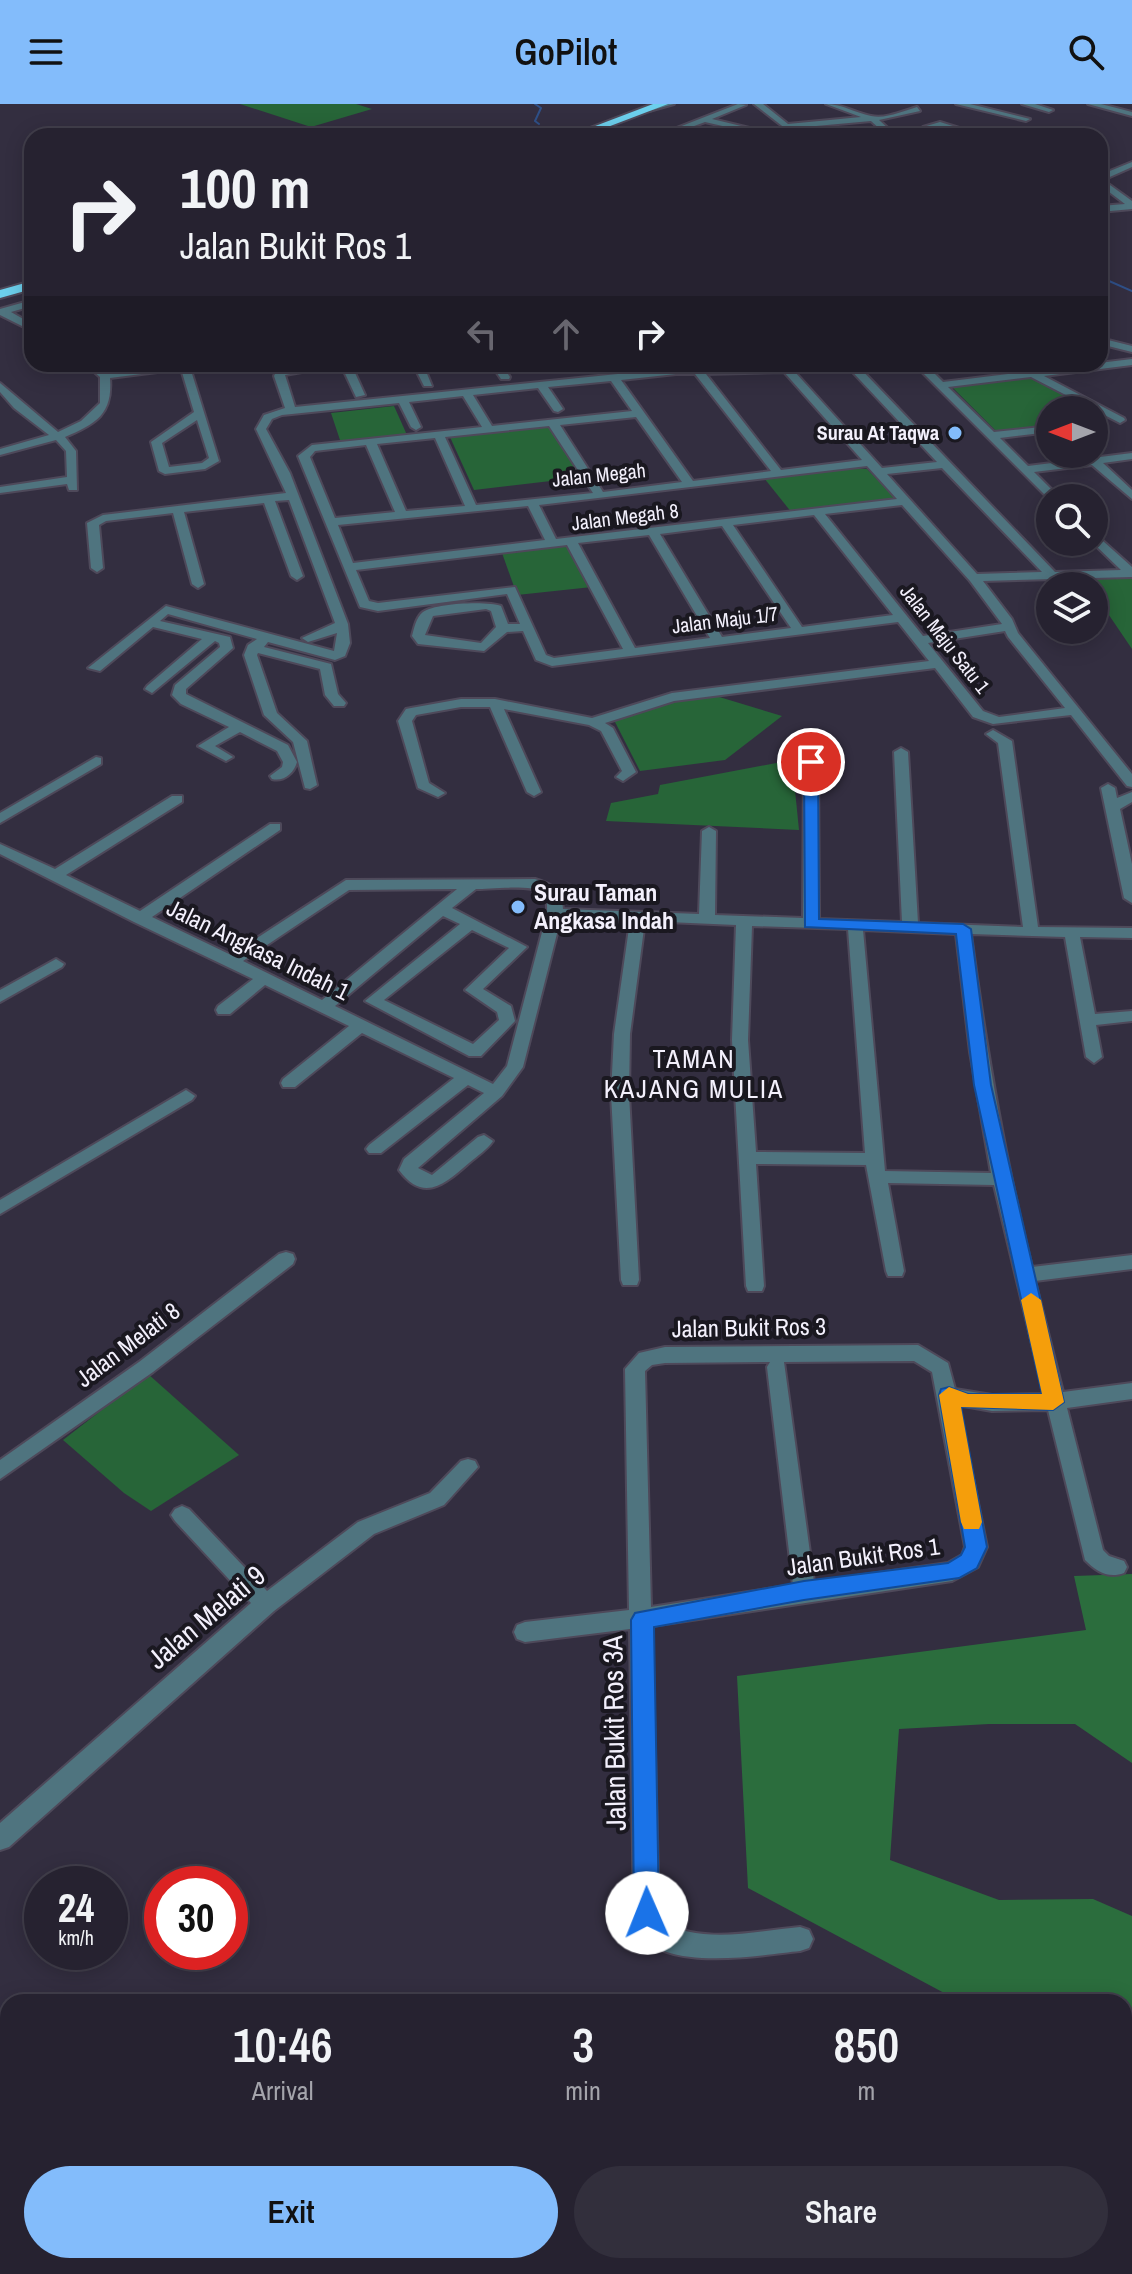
<!DOCTYPE html>
<html lang="en">
<head>
<meta charset="utf-8">
<style>
	:root { --surface:#262230; --page:#322f3c; --text:#f1f3f6; --muted:#a4a4ab; --line:#423f4c; --accent:#83bcfb }
	body { margin:0; font-family:"Archivo Narrow",sans-serif; background:var(--page); color:var(--text); height:100vh; display:flex; flex-direction:column; font-size:30px; white-space:nowrap }
	* { box-sizing:border-box; margin:0 }
	p { font-size:26px; color:var(--muted) }
	.icon { flex:none; width:44px; height:44px; fill:none; stroke:currentColor; stroke-width:2; stroke-linecap:round; stroke-linejoin:round }
	.map { position:relative; flex:1; overflow:hidden }
	.drawer { position:absolute; left:0px; top:1890px; width:1132px; height:280px; display:flex; flex-direction:column; background:var(--surface); border-radius:24px 24px 0 0; box-shadow:0 4px 20px #0003,0 0 0 2px var(--line) }
	.drawer>* { flex:none }
	.top-card { position:absolute; left:24px; top:24px; width:1084px; height:244px; border-radius:24px; box-shadow:0 4px 20px #0003,0 0 0 2px var(--line); background:#262230; color:var(--text); overflow:hidden }
	.needle { width:52px; rotate:270deg }
	.fabs { position:absolute; left:1036px; top:292px; display:grid; gap:16px }
	.fabs a { display:grid; place-items:center; width:72px; height:72px; border-radius:50%; background:var(--surface); box-shadow:0 4px 20px #0003,0 0 0 2px var(--line); font-size:40px }
	.speed { position:absolute; left:24px; top:1762px; display:flex; gap:16px; font-size:40px; font-weight:700; text-align:center }
	.speed>* { display:grid; place-content:center; width:104px; height:104px; border-radius:50%; background:var(--surface); box-shadow:0 4px 20px #0003,0 0 0 2px var(--line); line-height:1 }
	.speed small { font-size:20px; font-weight:400 }
	.speed .limit { border:12px solid #d22; background:#fff; color:#111 }
	.pin { position:absolute; display:grid; place-items:center; width:68px; height:68px; color:#fff; margin:-34px; border:4px solid #fff; border-radius:50%; box-shadow:0 2px 8px #0007 }
	.me { position:absolute; width:88px; margin:-44px; rotate:359deg; stroke-linejoin:round; filter:drop-shadow(0 0 6px #0008) }
	.turn { display:flex; align-items:center; gap:28px; height:168px; padding:0 24px; font-size:36px }
	.turn .icon { width:104px; height:104px; stroke-width:2.5 }
	.turn b { display:block; font-size:56px; line-height:68px }
	.lanes { display:flex; align-items:center; height:76px; padding:0 24px; background:#0003; justify-content:center; gap:40px; direction:ltr }
	.lanes .off { opacity:.35 }
	.eta { display:flex; justify-content:space-evenly; align-items:center; height:136px; text-align:center }
	.eta b { font-size:48px; font-weight:600; line-height:56px }
	.cta { display:flex; gap:16px; margin-top:auto; padding:16px 24px }
	.cta a { flex:1; height:92px; border-radius:48px; background:var(--accent); color:#111; font-size:32px; font-weight:600; line-height:92px; text-align:center }
	.cta a+a { background:var(--page); color:var(--text) }
	header { display:flex; justify-content:space-between; align-items:center; height:104px; padding:0 24px; background:var(--accent); color:#111; font-size:36px; font-weight:600 }
	.map>svg:first-child { display:block }
	.green { fill:#276538 }
	.forest { fill:#2b6d3d }
	.lines { fill:none; stroke-linecap:round; stroke-linejoin:round }
	.stream { stroke:#2f5088; stroke-width:2 }
	.minor-casing { stroke:#4e495a; stroke-width:4 }
	.highway-casing { stroke:#4e495a; stroke-width:4 }
	.minor { fill:#4f747f; fill-rule:evenodd }
	.highway { fill:#6ccfec; fill-rule:evenodd }
	.route { fill:#1a73e8; stroke:#114b97; stroke-width:2 }
	.slow { fill:#f59e0b }
	.poi-dot { fill:#83bcfb; stroke:#1a1820; stroke-width:3 }
	.labels { text-anchor:middle; stroke-width:8; stroke-linejoin:round; paint-order:stroke }
	.far-poi-label { font-size:20px; font-weight:bold; fill:#f3f0fc; stroke:#1a1820; text-anchor:end }
	.far-street-label { font-size:20px; fill:#f3f0fc; stroke:#1a1820 }
	.poi-label { font-size:24px; font-weight:bold; fill:#f3f0fc; stroke:#1a1820; text-anchor:start }
	.street-label { font-size:24px; fill:#f3f0fc; stroke:#1a1820 }
	.neighbourhood-label { font-size:26px; letter-spacing:2px; fill:#f3f0fc; stroke:#1a1820 }
	.near-street-label { font-size:28px; fill:#f3f0fc; stroke:#1a1820 }
</style>
</head>
<body>
<header><svg class="icon" aria-label="menu" viewBox="0 0 24 24"><path d="M4 6h16M4 12h16M4 18h16"/></svg>GoPilot<svg class="icon" aria-label="search" viewBox="0 0 24 24"><circle cx="10" cy="10" r="6"/><path d="M15 15l6 6"/></svg></header>
<div class="map">
<svg width="1132" height="2170" viewBox="0 0 1132 2170">
	<rect width="100%" height="100%" fill="#332e40"/>
	<g class="green">
		<path d="M 240,0 L 356,0 L 372,5 L 311,23 Z"/>
		<path d="M 1034,273 L 1112,314 L 1094,316 L 1094,306 L 1050,306 L 1050,322 L 997,328 L 952,283 Z"/>
		<path d="M 394,302 L 407,331 L 341,339 L 331,309 Z"/>
		<path d="M 551,323 L 585,373 L 474,386 L 450,333 Z"/>
		<path d="M 846,364 L 867,365 L 894,393 L 890,397 L 792,409 L 764,374 Z"/>
		<path d="M 568,441 L 592,483 L 517,491 L 502,449 Z"/>
		<path d="M 1132,473 L 1132,545 L 1094,489 L 1094,482 L 1089,482 L 1084,474 Z"/>
		<path d="M 716,592 L 782,612 L 725,656 L 640,667 L 614,616 L 665,599 Z"/>
		<path d="M 792,656 L 799,726 L 606,717 L 611,699 L 658,690 L 660,681 Z"/>
		<path d="M 148,1270 L 239,1351 L 151,1407 L 124,1389 L 63,1336 Z"/>
	</g>
	<path class="forest" d="M 1132,1470 L 1132,1659 L 1075,1620 L 989,1620 L 899,1625 L 890,1756 L 999,1796 L 1093,1795 L 1132,1812 L 1132,1991 L 1124,1991 L 1124,1898 L 961,1898 L 748,1784 L 737,1572 L 1086,1526 L 1074,1472 Z"/>
	<g class="lines">
		<g class="stream">
			<path d="M 535,0 L 541,4 L 535,17 L 539,20"/>
			<path d="M 1100,173 L 1132,187"/>
		</g>
		<g class="minor-casing">
			<g id="minor">
				<path d="M 660,0 L 674,0 L 649,7 L 645,5 Z"/>
				<path d="M 738,0 L 746,1 L 712,15 L 762,27 L 762,31 L 705,18 L 667,32 L 656,32 Z"/>
				<path d="M 754,0 L 763,0 L 788,20 L 861,13 L 826,0 C 843,0 855,9 871,12 C 887,15 903,7 917,3 L 920,7 L 879,16 L 891,27 L 923,26 L 923,23 L 940,18 L 972,28 L 966,32 L 956,32 L 961,28 L 940,23 L 928,27 L 946,32 L 860,32 L 882,27 L 871,17 L 794,24 L 801,30 L 795,32 Z"/>
				<path d="M 956,0 L 970,0 L 1030,15 L 1026,17 Z"/>
				<path d="M 1022,0 L 1035,0 L 1053,6 L 1049,8 Z"/>
				<path d="M 1088,0 L 1101,0 L 1132,8 L 1132,12 Z"/>
				<path d="M 1132,58 L 1132,63 L 1103,76 L 1132,97 L 1132,105 L 1100,108 L 1100,102 L 1125,100 L 1100,81 L 1100,71 Z"/>
				<path d="M 32,196 L 32,202 L 11,208 L 32,220 L 32,227 L 0,211 L 0,205 Z"/>
				<path d="M 1100,234 L 1132,242 L 1132,248 L 1100,240 Z"/>
				<path d="M 1132,255 L 1132,261 L 1044,272 L 1124,314 L 1125,316 L 1120,319 L 1031,273 L 948,283 L 994,328 L 1050,322 L 1050,328 L 1000,334 L 1028,362 L 1132,349 L 1132,355 L 1103,359 L 1132,386 L 1132,395 L 1092,361 L 1034,368 L 1060,394 L 1050,394 L 1050,396 L 914,260 L 925,260 L 943,278 Z"/>
				<path d="M 85,260 L 96,260 L 107,269 L 189,260 L 219,357 L 205,365 L 165,370 L 159,367 L 151,338 L 194,308 L 181,265 L 110,274 C 113,310 96,320 65,333 L 76,347 L 77,386 L 69,386 L 67,380 L 0,389 L 0,383 L 67,373 L 66,347 L 56,336 L 0,351 L 0,345 L 49,331 L 14,304 L 0,288 L 0,279 L 58,328 L 81,317 L 100,299 L 100,273 ZM 197,316 L 209,354 L 202,359 L 169,363 L 162,339 Z"/>
				<path d="M 316,260 L 351,260 L 365,291 L 356,293 L 341,261 L 285,271 L 295,303 L 676,264 L 837,260 L 794,267 L 882,364 L 937,358 L 845,260 L 856,260 L 1055,468 L 1121,466 L 1092,438 L 1094,429 L 1132,463 L 1132,473 L 983,477 L 1012,515 L 1018,529 L 1132,670 L 1132,683 L 1127,682 L 1071,611 L 993,620 L 973,613 L 935,564 L 674,597 L 605,619 L 613,624 L 636,668 L 623,677 L 616,673 L 622,667 L 601,627 L 589,621 L 504,605 L 541,688 L 534,692 L 527,688 L 490,603 L 461,603 L 416,611 L 412,617 L 429,679 L 445,689 L 438,693 L 418,684 L 398,617 L 406,605 L 411,604 L 461,595 L 495,595 L 592,614 L 672,589 L 929,557 L 898,518 L 552,562 L 536,556 L 523,527 L 507,528 L 484,547 L 418,540 L 412,532 C 414,525 416,513 423,508 C 436,499 487,497 501,502 L 508,520 L 520,520 L 507,490 L 378,507 L 360,503 L 298,352 L 312,341 L 482,323 L 463,292 L 409,298 L 421,323 L 416,326 L 411,323 L 399,299 L 282,311 L 272,315 L 266,325 L 290,369 L 348,520 L 350,539 L 345,552 L 335,556 L 268,538 L 264,543 L 331,560 L 338,590 L 346,599 L 344,602 L 334,602 L 325,591 L 320,565 L 258,549 L 257,551 L 277,609 L 307,637 L 317,681 L 310,685 L 305,684 L 293,638 L 264,611 L 244,551 L 248,541 L 257,535 L 168,510 L 160,517 L 230,533 L 233,544 L 186,585 L 186,590 L 288,641 L 297,658 C 294,669 284,678 272,675 L 270,672 L 282,663 L 283,658 L 277,647 L 240,628 L 215,642 L 233,653 L 226,657 L 198,642 L 229,623 L 181,600 L 172,591 L 175,581 L 220,543 L 219,539 L 215,537 L 152,589 L 145,585 L 147,582 L 202,535 L 153,523 L 100,567 L 88,564 L 166,502 L 334,547 L 337,529 L 308,538 L 302,534 L 335,519 L 289,396 L 275,397 L 303,472 L 297,476 L 291,472 L 264,399 L 184,408 L 204,480 L 198,484 L 192,480 L 173,409 L 106,417 L 99,421 L 103,464 L 97,468 L 91,464 L 87,419 L 103,411 L 286,389 L 256,325 L 264,311 L 285,304 L 274,272 L 277,266 ZM 784,268 L 862,356 L 781,366 L 706,270 ZM 676,270 L 695,270 L 771,367 L 693,377 L 621,276 ZM 611,277 L 632,307 L 492,322 L 473,291 L 538,284 L 554,307 L 558,308 L 563,305 L 548,283 ZM 636,313 L 682,378 L 603,388 L 560,321 ZM 549,322 L 593,389 L 476,401 L 445,333 ZM 435,334 L 465,402 L 406,407 L 377,340 ZM 366,341 L 395,408 L 335,414 L 310,353 L 315,347 ZM 867,362 L 897,395 L 556,435 L 539,401 ZM 942,364 L 1042,468 L 977,470 L 887,370 ZM 902,401 L 970,477 L 1002,520 L 923,532 L 825,410 ZM 528,402 L 545,436 L 353,459 L 338,421 ZM 814,411 L 893,511 L 802,523 L 733,421 ZM 722,422 L 791,524 L 722,533 L 660,430 ZM 649,431 L 710,534 L 635,544 L 578,439 ZM 567,441 L 623,545 L 554,554 L 546,551 L 515,483 L 378,499 L 369,497 L 356,466 ZM 486,505 L 491,507 L 496,523 L 481,539 L 425,531 L 433,512 ZM 1005,527 L 1008,533 L 1065,604 L 999,613 L 983,607 L 928,539 Z"/>
				<path d="M 413,260 L 423,260 L 432,282 L 424,282 Z"/>
				<path d="M 491,260 L 501,260 L 510,273 L 509,275 L 501,275 Z"/>
				<path d="M 993,626 L 1012,637 L 1038,823 L 1132,824 L 1132,834 L 1080,833 L 1095,910 L 1132,907 L 1132,917 L 1096,921 L 1102,953 L 1094,959 L 1086,953 L 1065,833 L 971,830 C 986,943 1004,1053 1032,1163 L 1132,1151 L 1132,1165 L 1035,1177 L 1063,1288 L 1132,1279 L 1132,1295 L 1067,1304 L 1103,1446 L 1109,1452 L 1124,1457 L 1127,1463 L 1124,1469 C 1108,1475 1096,1467 1085,1456 L 1048,1306 L 992,1307 L 958,1301 L 987,1443 L 978,1463 L 952,1477 L 652,1522 L 659,1815 C 698,1842 756,1827 800,1823 L 809,1826 L 813,1835 L 809,1844 L 800,1847 C 759,1851 655,1871 634,1821 L 630,1525 L 525,1538 L 517,1535 L 514,1528 L 517,1521 L 525,1518 L 629,1506 L 625,1265 L 639,1249 L 665,1243 L 918,1241 L 948,1259 L 955,1285 L 992,1291 L 1044,1290 L 994,1081 L 888,1079 L 904,1167 L 902,1172 L 888,1172 L 886,1167 L 866,1061 L 756,1060 L 764,1182 L 762,1187 L 748,1187 L 746,1182 L 732,936 L 736,821 L 645,817 L 630,930 L 629,990 L 639,1176 L 637,1181 L 623,1181 L 621,1176 L 611,990 L 614,930 L 630,817 L 561,814 L 523,963 L 502,992 L 418,1064 L 432,1071 L 478,1033 L 484,1031 L 493,1037 C 487,1046 477,1052 469,1059 C 446,1079 424,1100 399,1066 L 404,1055 L 484,989 L 468,981 L 381,1049 L 369,1049 L 366,1045 L 369,1041 L 454,974 L 362,929 L 295,983 L 283,983 L 281,979 L 283,975 L 349,922 L 265,881 L 230,910 L 218,910 L 216,906 L 218,902 L 253,875 L 134,818 L 0,750 L 0,740 L 55,765 L 172,692 L 182,692 L 182,698 L 66,771 L 140,807 L 270,720 L 280,720 L 280,726 L 152,813 L 231,851 L 346,776 L 535,775 C 552,780 562,786 563,805 L 699,810 L 702,727 L 709,723 L 716,727 L 715,811 L 803,814 L 804,658 L 811,654 L 818,658 L 819,815 L 902,818 L 894,648 L 901,644 L 908,648 L 918,819 L 1023,823 L 998,639 L 986,630 ZM 457,785 L 322,896 L 243,857 L 349,786 ZM 476,785 C 489,785 535,780 543,789 C 548,794 547,803 547,809 L 507,962 L 493,980 L 335,902 L 443,812 L 460,820 L 365,897 L 469,952 L 481,952 L 515,917 L 511,902 L 483,885 L 527,843 L 452,804 ZM 752,822 L 848,825 L 865,1049 L 756,1048 L 748,936 ZM 472,826 L 509,844 L 465,886 L 497,908 L 499,916 L 473,940 L 384,896 ZM 863,826 L 956,830 L 970,948 L 991,1069 L 885,1067 ZM 914,1257 L 932,1268 L 965,1443 L 962,1451 L 948,1459 L 814,1478 L 784,1258 ZM 770,1258 L 767,1263 L 793,1481 L 651,1503 L 645,1267 L 652,1261 L 665,1259 Z"/>
				<path d="M 96,653 L 101,654 L 101,660 L 0,719 L 0,709 Z"/>
				<path d="M 1108,680 L 1115,684 L 1117,694 L 1132,688 L 1132,698 L 1120,705 L 1132,760 L 1132,799 L 1124,794 L 1101,684 Z"/>
				<path d="M 56,855 L 64,860 L 62,863 L 0,898 L 0,886 Z"/>
				<path d="M 186,986 L 195,992 L 192,996 L 0,1110 L 0,1096 Z"/>
				<path d="M 286,1148 L 293,1150 L 295,1155 L 293,1160 L 153,1268 L 0,1375 L 0,1356 L 139,1258 L 279,1150 Z"/>
				<path d="M 468,1355 L 475,1357 L 478,1363 L 444,1401 L 374,1430 L 274,1507 L 9,1743 L 0,1746 L 0,1719 L 251,1499 L 175,1417 L 171,1411 L 175,1405 L 182,1402 L 189,1405 L 267,1487 L 358,1418 L 430,1389 L 461,1357 Z"/>
				<rect x="0" y="1950" width="8" height="26"/>
				<path d="M 486,2162 L 514,2162 L 513,2170 L 485,2170 Z"/>
				<rect x="780" y="2162" width="28" height="8"/>
				<path d="M 977,2162 L 1005,2162 L 1006,2170 L 978,2170 Z"/>
			</g>
		</g>
		<g class="highway-casing">
			<g id="highway">
				<path d="M 653,0 L 668,0 L 584,32 L 569,32 Z"/>
				<path d="M 32,177 L 32,185 L 0,194 L 0,186 Z"/>
			</g>
		</g>
		<use href="#minor" class="minor"/>
		<use href="#highway" class="highway"/>
	</g>
	<path class="route" d="M 811,654 L 818,658 L 819,815 L 963,820 L 971,825 L 991,981 L 1064,1298 L 1053,1306 L 961,1303 L 987,1443 L 977,1464 L 959,1474 L 804,1496 L 654,1523 L 659,1809 L 655,1817 L 647,1821 L 638,1817 L 634,1809 L 631,1516 L 635,1509 L 804,1477 L 948,1459 L 961,1451 L 965,1443 L 939,1291 L 941,1285 L 949,1283 L 968,1290 L 1042,1290 L 974,981 L 956,830 L 805,823 L 804,658 Z"/>
	<path class="slow" d="M 1031,1189 L 1041,1196 L 1064,1298 L 1053,1306 L 961,1303 L 982,1418 L 979,1425 L 964,1425 L 961,1418 L 939,1291 L 949,1283 L 968,1290 L 1042,1290 L 1021,1196 Z"/>
	<g class="poi-dot">
		<circle cx="955" cy="329" r="8"/>
		<circle cx="518" cy="803" r="8"/>
	</g>
	<g class="labels">
		<g class="far-poi-label">
			<text x="939" y="336">Surau At Taqwa</text>
		</g>
		<g class="far-street-label">
			<text transform="translate(599 371) rotate(-6)" y="7">Jalan Megah</text>
			<text transform="translate(625 413) rotate(-7)" y="7">Jalan Megah 8</text>
			<text transform="translate(725 516) rotate(-7)" y="7">Jalan Maju 1/7</text>
			<text transform="translate(945 535) rotate(52)" y="7">Jalan Maju Satu 1</text>
		</g>
		<g class="poi-label">
			<text x="534" y="797">Surau Taman<tspan x="534" dy="28">Angkasa Indah</tspan></text>
		</g>
		<g class="street-label">
			<text transform="translate(258 846) rotate(26)" y="8">Jalan Angkasa Indah 1</text>
			<text transform="translate(749 1224) rotate(-1)" y="8">Jalan Bukit Ros 3</text>
			<text transform="translate(128 1241) rotate(-37)" y="8">Jalan Melati 8</text>
			<text transform="translate(863 1453) rotate(-8)" y="8">Jalan Bukit Ros 1</text>
		</g>
		<g class="neighbourhood-label">
			<text x="694" y="964">TAMAN<tspan x="694" dy="30">KAJANG MULIA</tspan></text>
		</g>
		<g class="near-street-label">
			<text transform="translate(206 1513) rotate(-40)" y="10">Jalan Melati 9</text>
			<text transform="translate(614 1629) rotate(-91)" y="10">Jalan Bukit Ros 3A</text>
		</g>
	</g>
</svg>
<div class="fabs">
<a><svg class="needle" viewBox="-14 -14 28 28"><path d="M0-13l5 13h-10z" fill="#e53935"/><path d="M0 13l5-13h-10z" fill="#a4a4ab"/></svg></a>
<a><svg class="icon" aria-label="search" viewBox="0 0 24 24"><circle cx="10" cy="10" r="6"/><path d="M15 15l6 6"/></svg></a>
<a><svg class="icon" aria-label="layers" viewBox="0 0 24 24"><path d="M12 4l9 5-9 5-9-5zM3 14l9 5 9-5"/></svg></a>
</div>
<div class="speed"><div>24<small>km/h</small></div><div class="limit">30</div></div>
<div class="pin" style="left:811px;top:658px;background:#d93025"><svg class="icon" aria-label="arrive" viewBox="0 0 24 24"><path d="M6 21V4h12l-3 4 3 4H6"/></svg></div>
<svg class="me" style="left:647px;top:1809px" viewBox="-20 -20 40 40"><circle r="19" fill="#fff"/><path d="M0-13L10 11 0 6-10 11z" fill="#1a73e8"/></svg>
<div class="top-card">
<div class="turn"><svg class="icon" aria-label="right" viewBox="0 0 24 24"><path d="M7 20v-9h11M14 6l5 5-5 5"/></svg><div><b>100 m</b>Jalan Bukit Ros 1</div></div>
<div class="lanes"><svg class="icon off" aria-label="left" viewBox="0 0 24 24"><path d="M17 20v-9H6M10 6l-5 5 5 5"/></svg><svg class="icon off" aria-label="ahead" viewBox="0 0 24 24"><path d="M12 20V5M6 11l6-6 6 6"/></svg><svg class="icon" aria-label="right" viewBox="0 0 24 24"><path d="M7 20v-9h11M14 6l5 5-5 5"/></svg></div>
</div>
<section class="drawer">
<div class="eta">
<div><b>10:46</b><p>Arrival</p></div>
<div><b>3</b><p>min</p></div>
<div><b>850</b><p>m</p></div>
</div>
<div class="cta"><a>Exit</a><a>Share</a></div>
</section>
</div>
</body>
</html>
